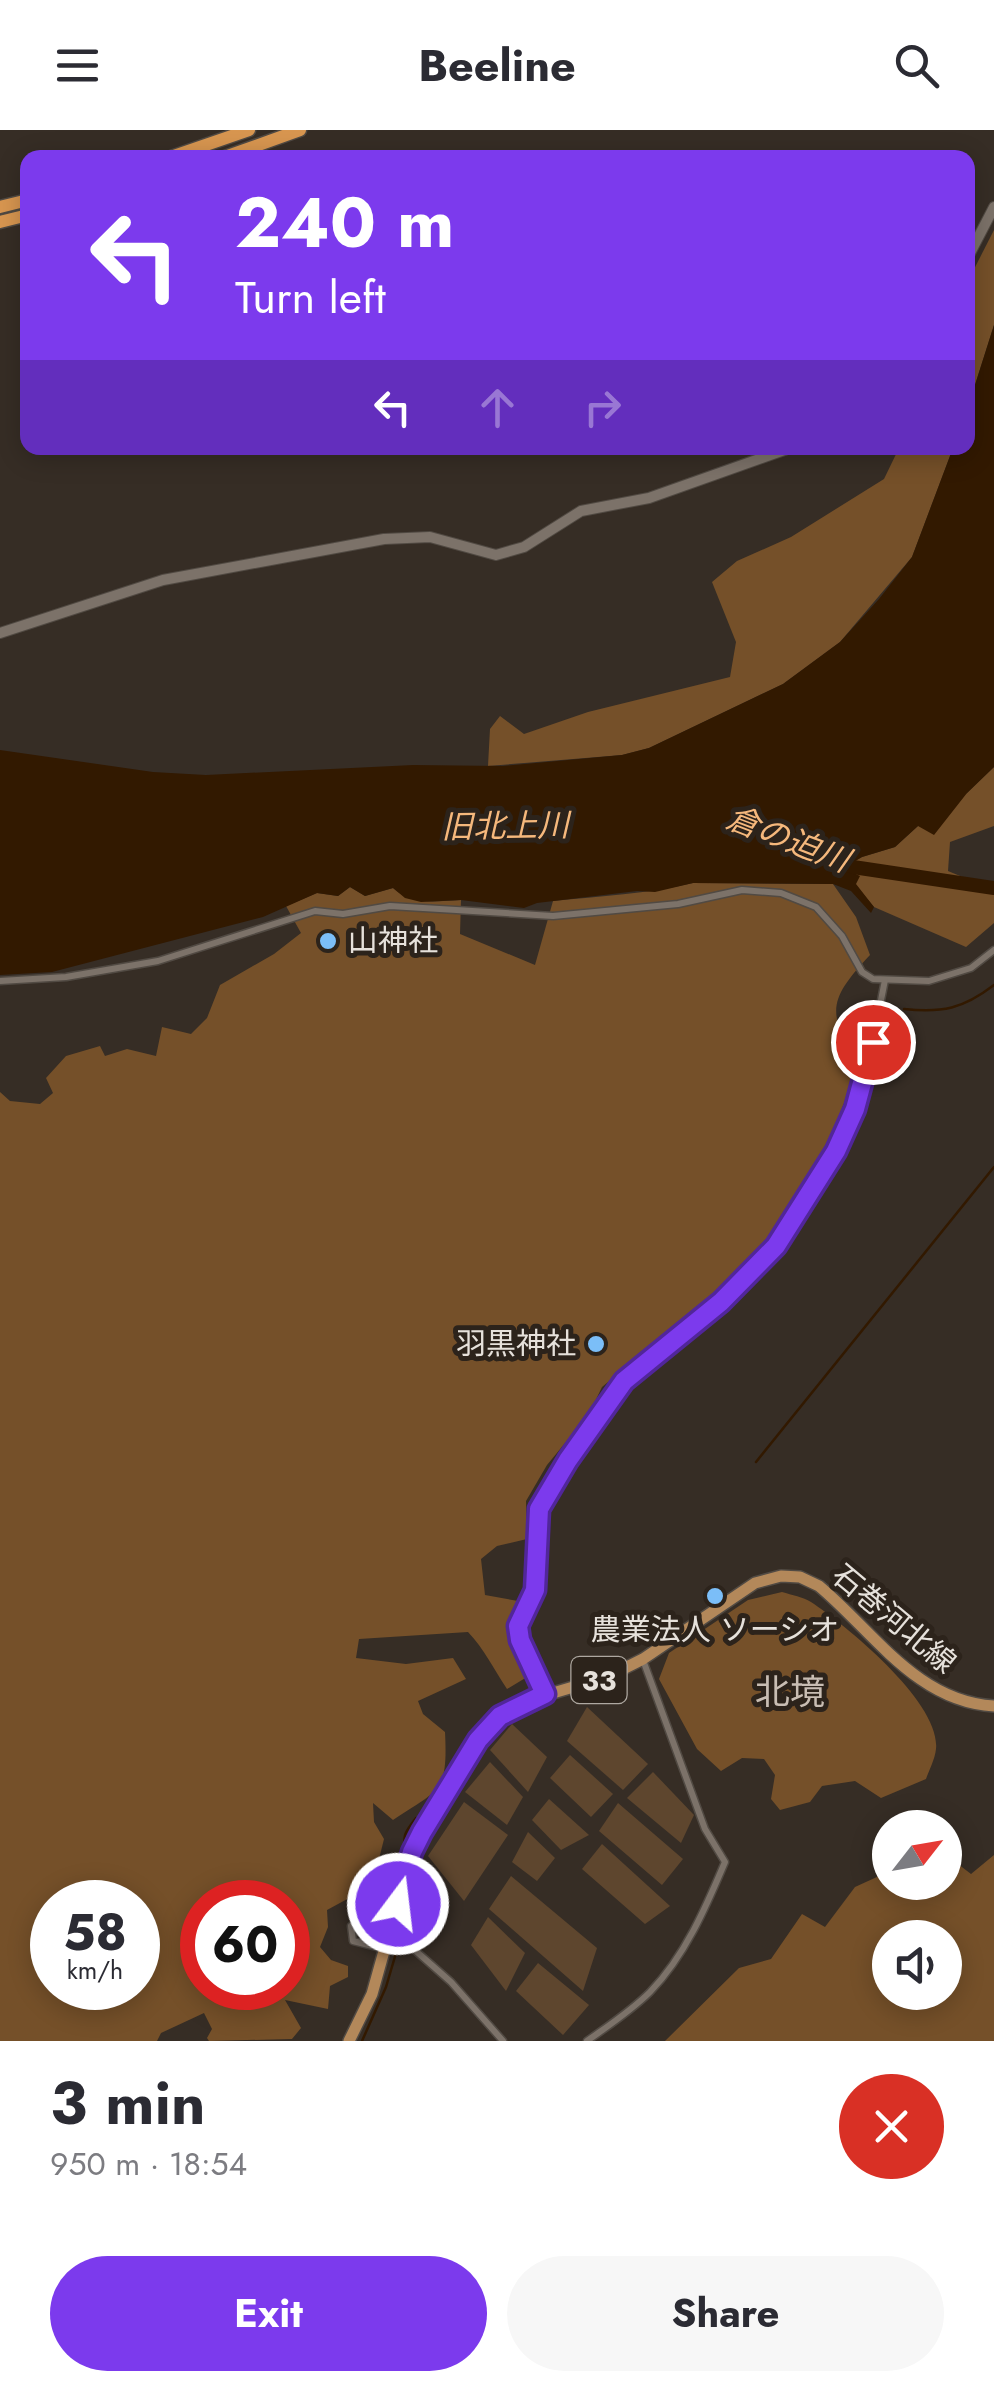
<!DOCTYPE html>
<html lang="en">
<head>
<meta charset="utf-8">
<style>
	:root { --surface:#fff; --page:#f7f7f7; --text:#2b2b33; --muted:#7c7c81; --accent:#7c3aed }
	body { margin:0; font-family:Jost,"Noto Sans JP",sans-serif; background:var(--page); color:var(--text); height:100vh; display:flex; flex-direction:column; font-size:38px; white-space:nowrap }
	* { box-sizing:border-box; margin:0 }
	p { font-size:32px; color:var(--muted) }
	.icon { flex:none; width:55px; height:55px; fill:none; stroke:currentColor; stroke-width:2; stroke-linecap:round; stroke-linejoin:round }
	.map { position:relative; height:1911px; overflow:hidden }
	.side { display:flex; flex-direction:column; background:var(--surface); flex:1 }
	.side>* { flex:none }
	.hud { position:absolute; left:20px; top:20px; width:955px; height:305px; border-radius:20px; box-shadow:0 5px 25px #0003; background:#7c3aed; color:#fff; overflow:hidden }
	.needle { width:65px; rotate:59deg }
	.fabs { position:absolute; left:872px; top:1680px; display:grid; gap:20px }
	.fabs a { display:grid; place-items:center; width:90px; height:90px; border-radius:50%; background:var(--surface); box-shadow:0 5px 25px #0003; font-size:50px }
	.speed { position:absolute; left:30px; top:1750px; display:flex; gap:20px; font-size:50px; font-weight:700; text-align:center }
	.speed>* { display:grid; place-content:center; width:130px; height:130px; border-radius:50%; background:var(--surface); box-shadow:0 5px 25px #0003; line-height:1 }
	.speed small { font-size:25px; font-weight:400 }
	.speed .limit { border:15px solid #d22; background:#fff; color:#111 }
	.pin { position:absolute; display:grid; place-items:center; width:85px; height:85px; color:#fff; margin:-42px; border:5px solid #fff; border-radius:50%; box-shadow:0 2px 10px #0007 }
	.me { position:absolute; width:110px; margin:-55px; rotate:15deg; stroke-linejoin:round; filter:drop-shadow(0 0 8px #0008) }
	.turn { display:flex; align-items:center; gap:35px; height:210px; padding:0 50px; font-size:45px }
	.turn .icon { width:130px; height:130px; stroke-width:2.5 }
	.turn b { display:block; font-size:70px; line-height:85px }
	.lanes { display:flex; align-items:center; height:95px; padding:0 50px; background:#0003; justify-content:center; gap:50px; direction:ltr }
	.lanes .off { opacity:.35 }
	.round { display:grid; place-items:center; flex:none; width:105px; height:105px; border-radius:52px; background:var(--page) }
	.summary { display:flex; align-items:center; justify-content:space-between; height:170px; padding:0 50px }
	h1 { font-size:60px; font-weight:700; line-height:75px }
	.button { display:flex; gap:20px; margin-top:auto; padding:20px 50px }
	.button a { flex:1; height:115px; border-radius:60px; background:var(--accent); color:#fff; font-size:40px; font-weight:700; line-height:115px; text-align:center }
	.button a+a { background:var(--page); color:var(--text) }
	header { display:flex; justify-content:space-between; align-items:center; height:130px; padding:0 50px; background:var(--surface); font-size:45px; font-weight:700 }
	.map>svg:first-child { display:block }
	.green { fill:#5e462e }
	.forest { fill:#755029; fill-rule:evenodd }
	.water { fill:#321900 }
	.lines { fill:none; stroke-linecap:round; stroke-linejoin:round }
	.stream { stroke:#321900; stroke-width:2.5 }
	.river { stroke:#321900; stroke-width:14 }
	.street-casing { stroke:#514a43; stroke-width:9 }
	.secondary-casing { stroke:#514a43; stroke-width:12 }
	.primary-casing { stroke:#514a43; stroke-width:14 }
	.highway-casing { stroke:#514a43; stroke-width:15 }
	.street { stroke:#7c7269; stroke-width:6 }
	.secondary { stroke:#7c7269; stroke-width:10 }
	.primary { stroke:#b3885a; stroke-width:11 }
	.highway { stroke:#d89650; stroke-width:12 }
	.route-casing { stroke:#51269a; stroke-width:25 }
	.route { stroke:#7c3aed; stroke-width:18 }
	.poi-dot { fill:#7bbef8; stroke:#2c231b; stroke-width:4 }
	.labels { text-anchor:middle; stroke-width:10; stroke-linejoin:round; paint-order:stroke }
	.shield { fill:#2c231b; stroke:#aea8a1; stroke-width:2.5 }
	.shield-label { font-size:28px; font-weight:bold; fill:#e6e1db }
	.poi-label { font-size:30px; fill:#e6e1db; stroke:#2c231b; text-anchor:start }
	.street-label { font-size:30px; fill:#e6e1db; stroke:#2c231b }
	.water-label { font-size:32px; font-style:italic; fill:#f5b87c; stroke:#2c231b }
	.quarter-label { font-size:35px; fill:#c8bdb3; stroke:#2c231b }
</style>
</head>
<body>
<header><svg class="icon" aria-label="menu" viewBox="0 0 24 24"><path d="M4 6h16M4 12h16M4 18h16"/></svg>Beeline<svg class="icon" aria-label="search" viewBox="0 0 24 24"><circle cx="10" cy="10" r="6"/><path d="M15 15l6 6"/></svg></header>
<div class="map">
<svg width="994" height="1911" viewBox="0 0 994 1911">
	<rect width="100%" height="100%" fill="#362d25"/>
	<g class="green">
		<path d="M 587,1577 L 648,1634 L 623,1660 L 567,1611 Z"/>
		<path d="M 512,1594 L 547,1627 L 528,1662 L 490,1620 Z"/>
		<path d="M 570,1625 L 613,1664 L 591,1687 L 550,1648 Z"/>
		<path d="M 490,1632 L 523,1667 L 507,1695 L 465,1662 Z"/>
		<path d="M 653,1642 L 694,1685 L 681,1713 L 627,1668 Z"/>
		<path d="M 549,1669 L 589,1705 L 561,1720 L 532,1690 Z"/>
		<path d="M 464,1672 L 508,1705 L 464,1771 L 428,1726 Z"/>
		<path d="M 618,1673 L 683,1729 L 662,1755 L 599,1701 Z"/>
		<path d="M 528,1702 L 555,1728 L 537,1751 L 512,1732 Z"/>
		<path d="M 602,1714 L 670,1776 L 645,1794 L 582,1739 Z"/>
		<path d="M 511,1746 L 597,1818 L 583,1861 L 489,1779 Z"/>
		<path d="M 488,1787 L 525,1823 L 506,1861 L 471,1815 Z"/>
		<path d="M 538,1833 L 589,1875 L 563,1905 L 516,1861 Z"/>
	</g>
	<g class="forest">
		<path d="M 994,100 L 994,195 L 968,277 L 968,151 Z"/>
		<path d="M 899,318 L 953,318 L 912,427 L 840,512 L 783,554 L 649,618 L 622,625 L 488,636 L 490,599 L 500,586 L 524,604 L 588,582 L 730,547 L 736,512 L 712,452 L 737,431 L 791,407 L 884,349 Z"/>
		<path d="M 994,637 L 994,696 L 950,712 L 948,741 L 994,760 L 994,793 L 966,817 L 874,777 L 842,739 L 862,727 L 895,717 L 918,696 L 967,663 Z"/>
		<path d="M 693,753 L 833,754 L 856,787 L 870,825 C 830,868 824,883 860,932 L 832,1004 L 796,1067 L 749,1136 L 690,1192 L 635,1230 L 602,1257 L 589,1284 L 547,1335 L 526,1371 L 527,1409 L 497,1416 L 481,1429 L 485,1465 L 518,1471 C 508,1505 512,1516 527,1547 L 507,1559 C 493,1538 485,1520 468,1502 L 359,1509 L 356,1528 L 406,1534 L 453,1528 L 466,1549 L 418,1571 L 423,1584 L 445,1602 C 448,1662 440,1659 393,1690 L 373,1673 L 374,1692 L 384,1709 L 376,1741 L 353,1752 L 351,1767 L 327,1780 L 328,1797 L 320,1817 L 331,1830 L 348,1836 L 348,1847 L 330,1856 L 328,1879 L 285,1870 L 301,1898 L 292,1909 L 209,1911 L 207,1908 L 212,1899 L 204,1883 L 161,1903 L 157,1911 L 0,1911 L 0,962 L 10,971 L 40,974 L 53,963 L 46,948 L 66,926 L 100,916 L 105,926 L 127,919 L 156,926 L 162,897 L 191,904 L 207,888 L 220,855 L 274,824 L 301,803 L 286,776 L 317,763 L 338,766 L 350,757 L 365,766 L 393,758 C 413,776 436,771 461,770 L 460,804 L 535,835 L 553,771 C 600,766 647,764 693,753 ZM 52,1772 L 138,1772 L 138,1858 L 52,1858 ZM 202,1772 L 288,1772 L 288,1858 L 202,1858 Z"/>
		<path d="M 782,1462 C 792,1465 803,1467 811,1472 C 847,1496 941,1573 936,1619 C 935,1629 929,1640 926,1649 L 881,1668 L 855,1651 L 822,1656 L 810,1672 L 780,1680 L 771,1669 L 775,1645 L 764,1629 L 742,1628 L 721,1641 L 697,1619 L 659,1549 L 669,1523 L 748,1470 Z"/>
		<path d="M 945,1724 L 971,1744 L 994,1725 L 994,1911 L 665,1911 L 739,1838 L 771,1829 L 802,1784 L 825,1797 L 855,1757 L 890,1741 L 890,1752 L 945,1752 ZM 890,1808 L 945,1808 L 945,1862 L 890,1862 Z"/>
	</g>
	<path class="water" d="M 994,195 L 994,637 L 967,663 L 934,705 L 918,696 L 895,717 L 862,727 L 843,738 L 860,746 L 856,754 L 874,777 L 871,783 L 851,761 L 833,754 L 693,753 L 655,762 L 637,761 L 537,773 L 524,778 L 461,770 L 421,772 L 405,768 L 393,758 L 365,766 L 350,757 L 338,766 L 317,763 L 263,787 L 52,842 L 0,845 L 0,620 L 153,642 L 206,645 L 413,635 L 503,636 L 622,625 L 649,618 L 783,554 L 840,512 L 879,469 L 912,427 L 953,318 L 968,318 L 968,277 Z"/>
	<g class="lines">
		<g class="stream">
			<path d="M 904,879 C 942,883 963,879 994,855"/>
			<path d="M 756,1332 L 994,1037"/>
			<path d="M 396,1760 C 398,1749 404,1737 404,1726 C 405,1705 401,1707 416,1688"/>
			<path d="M 362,1911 L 386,1857 L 399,1813"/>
		</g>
		<path class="river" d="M 832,729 L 853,737 L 994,758"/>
		<g class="street-casing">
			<g id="street">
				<path d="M 0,851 L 66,847 L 158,831 L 315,781 L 343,784 L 390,776 L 553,786 L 678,774 L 742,760 L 781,763 L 816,777 L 842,806 L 862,842 L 873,849 L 929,851 L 971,838 L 994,820"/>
				<path d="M 545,1564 L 520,1511 L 518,1496 L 535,1460 L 539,1379 L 568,1331 L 624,1251 L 740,1155 L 777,1116 L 802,1078 L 826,1040 L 855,979 L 867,941 L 885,850"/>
				<path d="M 351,1796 L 353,1811 L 384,1819"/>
				<path d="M 392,1800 L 451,1852 L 503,1911"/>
				<path d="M 587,1911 C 608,1896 631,1881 650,1862 C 685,1826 706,1777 725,1732 L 705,1699 L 643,1530"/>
			</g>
		</g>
		<g class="secondary-casing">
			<g id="secondary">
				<path d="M 968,127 L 994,77"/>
				<path d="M 0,503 L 163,450 L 384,409 L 430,407 L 496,425 L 524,417 L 581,381 L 649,368 L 790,318"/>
			</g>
		</g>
		<g class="primary-casing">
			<path id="primary" d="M 349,1911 L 372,1864 L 412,1721 L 431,1682 L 488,1597 L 526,1571 L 607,1547 L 643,1529 L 755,1453 L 781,1446 L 800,1447 L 819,1456 C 873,1501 917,1572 994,1576"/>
		</g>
		<g class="highway-casing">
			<g id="highway">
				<path d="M 168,28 L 249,0"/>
				<path d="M 222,28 L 300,0"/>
				<path d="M 0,77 L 28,70"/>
				<path d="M 0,92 L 28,85"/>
			</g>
		</g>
		<use href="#street" class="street"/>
		<use href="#secondary" class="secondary"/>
		<use href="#primary" class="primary"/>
		<use href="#highway" class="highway"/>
	</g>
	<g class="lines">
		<g class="route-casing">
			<path id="route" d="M 398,1774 L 412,1722 L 422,1702 L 478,1610 L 500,1586 L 545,1564 L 520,1510 L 518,1496 L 535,1460 L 539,1379 L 568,1330 L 624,1251 L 721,1172 L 776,1116 L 836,1021 L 855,979 L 873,912"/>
		</g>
		<use href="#route" class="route"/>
	</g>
	<g class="poi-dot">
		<circle cx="328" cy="811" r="10"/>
		<circle cx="596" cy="1214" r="10"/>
		<circle cx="715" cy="1466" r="10"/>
	</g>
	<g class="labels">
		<rect class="shield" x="571.5" y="1527" width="55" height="46" rx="8"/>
		<g class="shield-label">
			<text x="599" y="1560">33</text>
		</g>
		<g class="poi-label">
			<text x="348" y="821">山神社</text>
			<text x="576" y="1224" text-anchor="end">羽黒神社</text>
			<text x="715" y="1510" text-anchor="middle">農業法人 ソーシオ</text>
		</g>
		<g class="street-label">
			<text transform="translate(894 1489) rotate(40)" y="10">石巻河北線</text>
		</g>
		<g class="water-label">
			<text transform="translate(505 696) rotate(-1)" y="11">旧北上川</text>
			<text transform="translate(788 709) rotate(21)" y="11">倉の迫川</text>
		</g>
		<g class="quarter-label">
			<text x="790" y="1574">北境</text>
		</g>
	</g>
</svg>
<div class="fabs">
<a><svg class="needle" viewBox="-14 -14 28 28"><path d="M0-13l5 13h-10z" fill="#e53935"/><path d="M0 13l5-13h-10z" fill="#7c7c81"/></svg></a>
<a><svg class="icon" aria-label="sound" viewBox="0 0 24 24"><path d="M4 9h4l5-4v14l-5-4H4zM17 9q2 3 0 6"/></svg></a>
</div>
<div class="speed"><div>58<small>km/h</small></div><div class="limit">60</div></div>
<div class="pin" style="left:873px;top:912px;background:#d93025"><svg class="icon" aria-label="arrive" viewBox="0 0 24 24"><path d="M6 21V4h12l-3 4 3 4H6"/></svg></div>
<svg class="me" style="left:398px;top:1774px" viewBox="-20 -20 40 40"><circle r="17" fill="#7c3aed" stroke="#fff" stroke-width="3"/><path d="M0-11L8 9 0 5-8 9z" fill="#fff"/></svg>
<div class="hud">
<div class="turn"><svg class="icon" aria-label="left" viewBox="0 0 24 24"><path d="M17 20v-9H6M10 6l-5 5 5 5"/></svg><div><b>240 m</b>Turn left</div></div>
<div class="lanes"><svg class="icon" aria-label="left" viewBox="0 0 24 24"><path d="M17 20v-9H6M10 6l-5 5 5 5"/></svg><svg class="icon off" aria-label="ahead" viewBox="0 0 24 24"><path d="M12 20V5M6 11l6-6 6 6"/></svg><svg class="icon off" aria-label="right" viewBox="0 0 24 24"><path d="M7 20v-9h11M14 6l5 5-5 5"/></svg></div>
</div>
</div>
<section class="side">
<div class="summary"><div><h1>3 min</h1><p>950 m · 18:54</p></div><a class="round" style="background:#d93025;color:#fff"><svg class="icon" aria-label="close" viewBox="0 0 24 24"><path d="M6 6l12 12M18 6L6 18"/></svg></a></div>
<div class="button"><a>Exit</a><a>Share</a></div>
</section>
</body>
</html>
